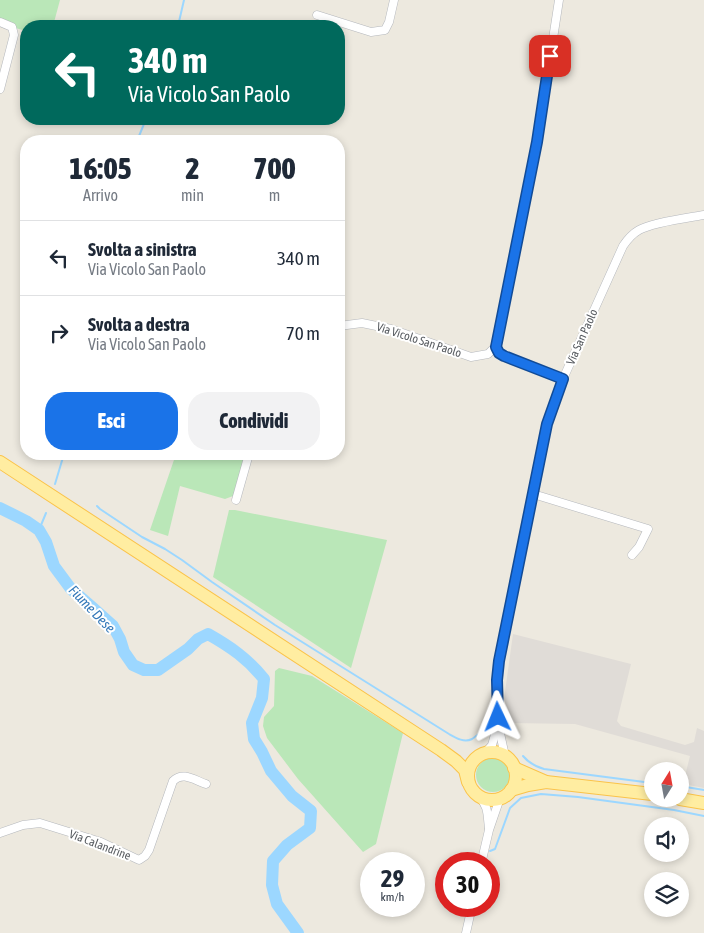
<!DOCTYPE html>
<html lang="it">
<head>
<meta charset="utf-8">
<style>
	:root { --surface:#fff; --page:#f2f2f3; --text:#1f2937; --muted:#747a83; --line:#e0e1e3; --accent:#1a73e8 }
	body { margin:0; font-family:"Asap Condensed",sans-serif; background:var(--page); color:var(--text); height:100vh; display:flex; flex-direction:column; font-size:19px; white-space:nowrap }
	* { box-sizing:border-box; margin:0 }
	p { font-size:16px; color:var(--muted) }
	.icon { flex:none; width:28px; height:28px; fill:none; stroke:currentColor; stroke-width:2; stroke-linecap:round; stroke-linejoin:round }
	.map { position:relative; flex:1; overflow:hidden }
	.drawer { position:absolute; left:20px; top:135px; width:325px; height:325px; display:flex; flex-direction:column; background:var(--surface); border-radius:20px; box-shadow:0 2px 8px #0003 }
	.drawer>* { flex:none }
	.guide { position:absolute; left:20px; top:20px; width:325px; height:105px; border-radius:20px; box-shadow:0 2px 8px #0003; background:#00695c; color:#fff; overflow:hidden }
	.needle { width:32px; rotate:11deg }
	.buttons { position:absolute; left:644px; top:762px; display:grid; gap:10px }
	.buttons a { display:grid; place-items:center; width:45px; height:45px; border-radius:50%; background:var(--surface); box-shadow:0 2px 8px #0003; font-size:25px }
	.speed { position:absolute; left:360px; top:852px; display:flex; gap:10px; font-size:25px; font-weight:700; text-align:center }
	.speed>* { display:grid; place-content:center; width:65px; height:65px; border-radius:50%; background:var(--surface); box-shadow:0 2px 8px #0003; line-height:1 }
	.speed small { font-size:12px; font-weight:400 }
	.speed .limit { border:8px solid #d22; background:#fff; color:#111 }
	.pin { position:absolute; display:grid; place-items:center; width:42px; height:42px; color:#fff; margin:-21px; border-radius:10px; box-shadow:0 2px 8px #0006 }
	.me { position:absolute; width:55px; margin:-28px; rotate:358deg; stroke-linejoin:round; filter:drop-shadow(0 0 4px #0008) }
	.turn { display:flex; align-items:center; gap:18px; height:105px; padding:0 25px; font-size:22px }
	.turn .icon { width:65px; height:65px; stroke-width:2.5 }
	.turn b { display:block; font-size:35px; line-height:42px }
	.eta { display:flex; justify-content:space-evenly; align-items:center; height:85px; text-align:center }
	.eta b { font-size:30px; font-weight:800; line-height:35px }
	.button { display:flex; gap:10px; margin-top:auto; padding:10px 25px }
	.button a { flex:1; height:58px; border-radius:20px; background:var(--accent); color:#fff; font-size:20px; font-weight:800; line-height:58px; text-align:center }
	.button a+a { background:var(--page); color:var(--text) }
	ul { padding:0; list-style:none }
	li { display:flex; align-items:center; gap:15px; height:75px; padding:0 25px; border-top:1px solid var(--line) }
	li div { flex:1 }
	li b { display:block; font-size:19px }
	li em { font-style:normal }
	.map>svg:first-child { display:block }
	.industrial { fill:#e0dcd7 }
	.green { fill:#bae7b8 }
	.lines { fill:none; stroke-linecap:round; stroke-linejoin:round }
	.stream { stroke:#9cd7ff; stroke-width:2 }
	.river { stroke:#9cd7ff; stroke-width:12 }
	.minor-casing { stroke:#b5b8bd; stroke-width:9 }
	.primary-casing { stroke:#fbc349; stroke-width:14 }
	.minor { stroke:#fff; stroke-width:8 }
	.primary { stroke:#ffeda1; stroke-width:12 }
	.route-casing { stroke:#114b97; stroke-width:12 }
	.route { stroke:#1a73e8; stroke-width:9 }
	.labels { text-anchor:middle; stroke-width:4; stroke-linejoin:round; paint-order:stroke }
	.street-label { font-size:12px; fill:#585c61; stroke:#fff }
	.water-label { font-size:14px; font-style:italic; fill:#3378b8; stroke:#fff }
</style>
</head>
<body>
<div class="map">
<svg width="704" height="933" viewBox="0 0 704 933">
	<rect width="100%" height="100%" fill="#ede9df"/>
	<path class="industrial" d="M 513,634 L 631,664 L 617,721 L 621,726 L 685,745 L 694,742 L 697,728 L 704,731 L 704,788 L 683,784 L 690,756 L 575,724 L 509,723 L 504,699 Z"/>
	<g class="green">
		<path d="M 0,0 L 60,0 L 53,26 L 26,26 L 26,31 L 12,27 L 0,22 Z"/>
		<path d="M 176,454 L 245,454 L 233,496 L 225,499 L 180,486 L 168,536 L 150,530 Z"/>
		<path d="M 229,510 L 235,510 L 387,540 L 351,668 L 213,577 Z"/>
		<path d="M 279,668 L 312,676 L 403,733 L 376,844 L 363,852 L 298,779 L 267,738 L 263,726 L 264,717 L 274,706 L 275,671 Z"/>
		<circle cx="493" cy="775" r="17"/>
	</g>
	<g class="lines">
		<g class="stream">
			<path d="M 178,26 L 184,0"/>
			<path d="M 137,141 L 146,119"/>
			<path d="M 55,484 L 64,454"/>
			<path d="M 97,506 L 100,509 L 142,537 L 165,549 L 182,560 L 212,582 L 275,625 L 449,734 C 456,738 464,743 472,739 C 478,735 480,732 486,730"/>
			<path d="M 39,530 L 46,513"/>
			<path d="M 523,756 C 528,762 537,767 544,769 L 652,783"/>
			<path d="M 680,786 L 704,790"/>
			<path d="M 490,851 L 495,849 L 510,808 L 521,798 L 541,794 L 578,797 L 674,810 L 704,816"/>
		</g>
		<path class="river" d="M 0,508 L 26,521 L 39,530 L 46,542 L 54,566 L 71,589 L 93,608 L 113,626 L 120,639 L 124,652 L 133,665 L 144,670 L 158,670 L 188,649 L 198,639 L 208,634 C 231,647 248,659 264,679 L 262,698 L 252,723 L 254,739 L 262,752 L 271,771 L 292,796 L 311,811 L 310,828 L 287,845 L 273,861 L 272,885 L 277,904 L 298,933"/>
		<g class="minor-casing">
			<g id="minor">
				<path d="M 317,15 L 371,32 L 385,30 L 389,22 L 394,0"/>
				<path d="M 0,22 L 12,27 L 14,35 L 0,89"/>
				<path d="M 339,326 L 362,323 L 391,329 L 471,357 L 488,354 L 495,347 L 537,142 L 559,0"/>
				<path d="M 495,347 L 499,353 L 504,357 L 563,379"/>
				<path d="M 533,494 L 648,529 L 639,547 L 632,555"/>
				<path d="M 236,500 L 249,454"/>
				<path d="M 486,752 L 492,745 L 498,724"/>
				<path d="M 505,756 L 498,724 L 497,680 L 499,661 L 547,424 L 563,379 L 623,246 C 627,240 632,234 639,230 C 654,222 687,218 704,215"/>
				<path d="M 479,796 C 489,808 487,814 489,828"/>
				<path d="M 0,833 L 23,825 L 40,823 L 101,842 L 139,860 L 145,856 L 149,850 L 173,781 C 183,771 194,780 206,784"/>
				<path d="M 481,864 L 489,830 L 500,798"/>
				<path d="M 466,933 L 472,906"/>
			</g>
		</g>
		<g class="primary-casing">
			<g id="primary">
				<path d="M 0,462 L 441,750 L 456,761 L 465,770 L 468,782"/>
				<circle cx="492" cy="776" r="24"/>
				<path d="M 514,768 L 546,782 L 652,794"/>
				<path d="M 511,790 L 528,785 L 546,782"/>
				<path d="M 680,799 L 704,803"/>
			</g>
		</g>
		<use href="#minor" class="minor"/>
		<use href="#primary" class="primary"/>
	</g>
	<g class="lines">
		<g class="route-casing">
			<path id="route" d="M 498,717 L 497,680 L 499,661 L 547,424 L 563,379 L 504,356 L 499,353 L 496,347 L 537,142 L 550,56"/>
		</g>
		<use href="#route" class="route"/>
	</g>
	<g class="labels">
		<g class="street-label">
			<text transform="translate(582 337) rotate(-66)" y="4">Via San Paolo</text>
			<text transform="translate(419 340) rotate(18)" y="4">Via Vicolo San Paolo</text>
			<text transform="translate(100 845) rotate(21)" y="4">Via Calandrine</text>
		</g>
		<g class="water-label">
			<text transform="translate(92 609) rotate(46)" y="5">Fiume Dese</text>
		</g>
	</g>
</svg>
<div class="buttons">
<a><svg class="needle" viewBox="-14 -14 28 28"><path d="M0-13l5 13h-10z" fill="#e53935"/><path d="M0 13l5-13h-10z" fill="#747a83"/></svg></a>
<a><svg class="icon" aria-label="sound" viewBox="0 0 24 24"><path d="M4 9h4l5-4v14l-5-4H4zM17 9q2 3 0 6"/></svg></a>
<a><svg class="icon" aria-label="layers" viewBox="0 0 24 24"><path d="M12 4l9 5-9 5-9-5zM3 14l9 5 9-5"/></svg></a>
</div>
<div class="speed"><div>29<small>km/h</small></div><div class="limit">30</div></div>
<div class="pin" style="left:550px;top:56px;background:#d93025"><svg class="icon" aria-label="arrive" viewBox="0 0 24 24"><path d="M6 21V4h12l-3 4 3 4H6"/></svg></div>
<svg class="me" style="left:498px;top:717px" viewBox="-20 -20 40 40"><path d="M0-17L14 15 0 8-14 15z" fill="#1a73e8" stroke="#fff" stroke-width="4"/></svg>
<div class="guide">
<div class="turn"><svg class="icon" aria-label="left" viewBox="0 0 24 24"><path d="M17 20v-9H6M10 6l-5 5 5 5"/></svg><div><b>340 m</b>Via Vicolo San Paolo</div></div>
</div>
<section class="drawer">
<div class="eta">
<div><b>16:05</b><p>Arrivo</p></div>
<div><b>2</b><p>min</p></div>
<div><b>700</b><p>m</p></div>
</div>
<ul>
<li><svg class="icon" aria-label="left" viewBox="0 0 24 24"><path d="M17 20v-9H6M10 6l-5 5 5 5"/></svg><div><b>Svolta a sinistra</b><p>Via Vicolo San Paolo</p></div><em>340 m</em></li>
<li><svg class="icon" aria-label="right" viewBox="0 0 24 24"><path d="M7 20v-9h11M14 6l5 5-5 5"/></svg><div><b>Svolta a destra</b><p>Via Vicolo San Paolo</p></div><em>70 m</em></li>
</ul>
<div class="button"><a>Esci</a><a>Condividi</a></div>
</section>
</div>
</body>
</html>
